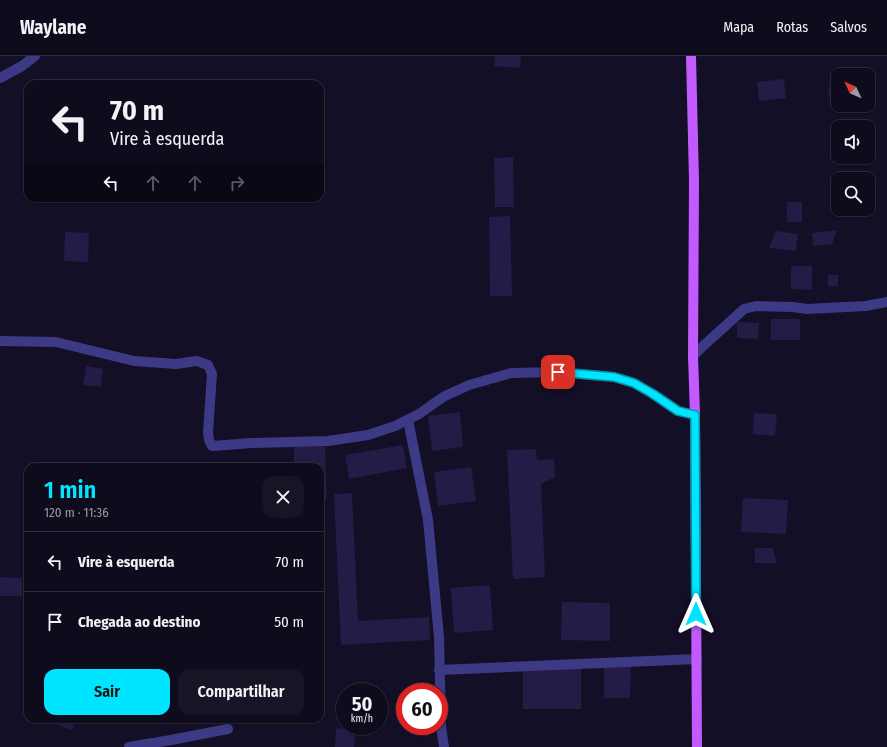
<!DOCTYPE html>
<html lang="pt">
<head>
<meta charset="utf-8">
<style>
	:root { --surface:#0e0b1c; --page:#171425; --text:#f1f3f6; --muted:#9b9ba3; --line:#2e2b3b; --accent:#00e5ff }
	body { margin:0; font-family:"Fira Sans Condensed",sans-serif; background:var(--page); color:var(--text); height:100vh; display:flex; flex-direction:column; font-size:15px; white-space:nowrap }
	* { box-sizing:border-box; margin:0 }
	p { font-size:13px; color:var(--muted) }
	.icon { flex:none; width:22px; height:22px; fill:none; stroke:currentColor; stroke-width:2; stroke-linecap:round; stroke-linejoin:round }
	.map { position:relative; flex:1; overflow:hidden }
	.panel { position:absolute; left:24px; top:407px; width:300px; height:260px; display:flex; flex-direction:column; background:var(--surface); border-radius:12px; box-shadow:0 1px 3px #0004,0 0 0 1px var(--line) }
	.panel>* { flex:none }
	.top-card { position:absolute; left:24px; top:24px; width:300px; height:122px; border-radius:12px; box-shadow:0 1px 3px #0004,0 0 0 1px var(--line); background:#0e0b1c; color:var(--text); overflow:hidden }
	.needle { width:26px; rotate:314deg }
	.buttons { position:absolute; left:831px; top:12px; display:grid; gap:8px }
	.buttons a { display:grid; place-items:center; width:44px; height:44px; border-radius:8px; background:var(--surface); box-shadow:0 1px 3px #0004,0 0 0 1px var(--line); font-size:20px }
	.speed { position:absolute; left:336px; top:627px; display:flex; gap:8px; font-size:20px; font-weight:700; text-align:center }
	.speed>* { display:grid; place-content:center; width:52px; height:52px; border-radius:50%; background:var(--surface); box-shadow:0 1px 3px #0004,0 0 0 1px var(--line); line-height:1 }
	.speed small { font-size:10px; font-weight:400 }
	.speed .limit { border:6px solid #d22; background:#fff; color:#111 }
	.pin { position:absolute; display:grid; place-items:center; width:34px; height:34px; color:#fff; margin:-17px; border-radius:8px; box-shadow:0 2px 6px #0006 }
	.me { position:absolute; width:44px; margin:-22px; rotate:0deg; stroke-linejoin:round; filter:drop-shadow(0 0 3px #0008) }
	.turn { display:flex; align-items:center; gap:14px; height:84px; padding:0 20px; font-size:18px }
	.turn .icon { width:52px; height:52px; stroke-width:2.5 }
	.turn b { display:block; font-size:28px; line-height:34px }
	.lanes { display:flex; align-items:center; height:38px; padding:0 20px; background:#0003; justify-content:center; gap:20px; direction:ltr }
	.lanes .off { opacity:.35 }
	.round { display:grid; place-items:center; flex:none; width:42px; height:42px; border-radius:12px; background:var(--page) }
	.overview { display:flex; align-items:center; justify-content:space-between; height:68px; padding:0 20px }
	h1 { font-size:24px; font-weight:600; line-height:30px; color:var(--accent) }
	.action { display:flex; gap:8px; margin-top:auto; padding:8px 20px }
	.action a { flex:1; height:46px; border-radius:12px; background:var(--accent); color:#111; font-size:16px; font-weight:600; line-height:46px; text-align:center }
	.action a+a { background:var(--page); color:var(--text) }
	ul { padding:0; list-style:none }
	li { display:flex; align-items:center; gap:12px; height:60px; padding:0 20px; border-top:1px solid var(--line) }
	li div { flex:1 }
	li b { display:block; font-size:15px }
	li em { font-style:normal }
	header { display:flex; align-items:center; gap:24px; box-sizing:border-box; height:56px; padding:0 20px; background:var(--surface); border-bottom:1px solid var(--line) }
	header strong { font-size:19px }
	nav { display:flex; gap:22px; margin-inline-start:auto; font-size:14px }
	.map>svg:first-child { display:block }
	.building { fill:#241b47 }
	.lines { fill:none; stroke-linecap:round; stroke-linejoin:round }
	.minor { stroke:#3d3a85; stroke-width:10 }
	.primary { stroke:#c25bff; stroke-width:10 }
	.route-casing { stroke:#0095a6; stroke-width:10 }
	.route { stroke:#00e5ff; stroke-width:7 }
</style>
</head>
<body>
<header>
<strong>Waylane</strong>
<nav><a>Mapa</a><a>Rotas</a><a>Salvos</a></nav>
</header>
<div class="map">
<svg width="887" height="691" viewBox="0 0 887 691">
	<rect width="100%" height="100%" fill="#130f26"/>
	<g class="building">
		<path d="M 495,0 L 521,0 L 520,12 L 494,10 Z"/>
		<path d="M 784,23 L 786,42 L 759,45 L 757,26 Z"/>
		<path d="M 830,25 L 838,25 L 838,42 L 828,41 Z"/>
		<path d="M 513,101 L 514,151 L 495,151 L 494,102 Z"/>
		<rect x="787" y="146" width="15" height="20"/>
		<path d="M 510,160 L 512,240 L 490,240 L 489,161 Z"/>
		<path d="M 837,174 L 832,188 L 813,190 L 812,177 Z"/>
		<path d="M 776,175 L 798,178 L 796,195 L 769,192 Z"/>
		<path d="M 65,176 L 89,177 L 88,206 L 64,205 Z"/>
		<path d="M 791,210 L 812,210 L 812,234 L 791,233 Z"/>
		<rect x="828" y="219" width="10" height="11"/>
		<rect x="771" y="263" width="29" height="21"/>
		<path d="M 737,266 L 759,267 L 758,283 L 737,282 Z"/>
		<path d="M 86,310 L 103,313 L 101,331 L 83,329 Z"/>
		<path d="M 460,356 L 463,391 L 432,395 L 428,360 Z"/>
		<path d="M 754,357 L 777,358 L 775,380 L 753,378 Z"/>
		<path d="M 403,389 L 407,412 L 349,423 L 345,399 Z"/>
		<path d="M 325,390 L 327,443 L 320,443 L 320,411 L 294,411 L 294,391 Z"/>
		<path d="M 536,393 L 537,404 L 554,403 L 555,421 L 541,428 L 545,521 L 513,523 L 507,394 Z"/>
		<path d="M 471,411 L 476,445 L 438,450 L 434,416 Z"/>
		<path d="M 352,437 L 358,565 L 429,561 L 430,584 L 341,589 L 334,438 Z"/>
		<path d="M 743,442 L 788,444 L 786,478 L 741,476 Z"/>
		<path d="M 324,479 L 324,495 L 320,496 L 320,480 Z"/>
		<path d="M 755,492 L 773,492 L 777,507 L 755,507 Z"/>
		<path d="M 320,502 L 325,502 L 324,542 L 320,542 Z"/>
		<path d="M 0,521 L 22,522 L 22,540 L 0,540 Z"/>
		<path d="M 490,529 L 493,574 L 454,577 L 451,532 Z"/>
		<path d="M 562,546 L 610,547 L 610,585 L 561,584 Z"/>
		<path d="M 604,610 L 631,610 L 630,642 L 604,642 Z"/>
		<rect x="523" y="613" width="58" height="40"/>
		<path d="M 43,663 L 77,663 L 72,674 Z"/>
		<path d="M 336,672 L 355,674 L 354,691 L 335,691 Z"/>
	</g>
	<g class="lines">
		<g class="minor">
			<path d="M 0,22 L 22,10 L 35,0"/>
			<path d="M 0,285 L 56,286 L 134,305 L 176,308 L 197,305 L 208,309 L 212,318 L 208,376 L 209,384 L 212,390 L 252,387 L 328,385 L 368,379 L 395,370 L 419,358 L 443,341 L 469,329 L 511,317 L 558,316 L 614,321 L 634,327 L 653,338 L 678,355 L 695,359"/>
			<path d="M 693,300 L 702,291 L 744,253 L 756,250 L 793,251 L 807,253 L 866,250 L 887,246"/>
			<path d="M 408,364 L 428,464 L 439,581 L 441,671 L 444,691"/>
			<path d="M 439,614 L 602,607 L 697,603"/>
			<path d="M 129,691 L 171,684 L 228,673"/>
		</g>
		<path class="primary" d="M 691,0 L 694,125 L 693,300 L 695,359 L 697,691"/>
	</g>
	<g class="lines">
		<g class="route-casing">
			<path id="route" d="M 558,316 L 614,321 L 634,327 L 653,338 L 678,355 L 695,359 L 696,558"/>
		</g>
		<use href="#route" class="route"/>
	</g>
</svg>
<div class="buttons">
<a><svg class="needle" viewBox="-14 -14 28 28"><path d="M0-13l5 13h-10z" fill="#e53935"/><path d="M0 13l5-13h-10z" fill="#9b9ba3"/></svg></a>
<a><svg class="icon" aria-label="sound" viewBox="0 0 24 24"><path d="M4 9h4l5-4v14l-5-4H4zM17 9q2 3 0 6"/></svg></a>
<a><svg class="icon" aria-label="search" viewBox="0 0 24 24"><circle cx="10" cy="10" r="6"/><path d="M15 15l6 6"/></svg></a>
</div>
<div class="speed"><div>50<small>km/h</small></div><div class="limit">60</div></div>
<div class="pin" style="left:558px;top:316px;background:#d93025"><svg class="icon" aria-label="arrive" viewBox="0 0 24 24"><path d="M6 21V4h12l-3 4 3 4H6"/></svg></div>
<svg class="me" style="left:696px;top:558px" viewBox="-20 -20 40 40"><path d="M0-17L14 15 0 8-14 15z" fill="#00e5ff" stroke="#fff" stroke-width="4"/></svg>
<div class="top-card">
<div class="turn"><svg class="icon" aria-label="left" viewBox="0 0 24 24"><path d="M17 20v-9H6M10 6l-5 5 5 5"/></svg><div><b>70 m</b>Vire à esquerda</div></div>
<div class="lanes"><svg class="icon" aria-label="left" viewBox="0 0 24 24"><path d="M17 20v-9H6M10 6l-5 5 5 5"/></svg><svg class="icon off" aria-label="ahead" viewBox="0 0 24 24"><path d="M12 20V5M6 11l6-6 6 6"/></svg><svg class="icon off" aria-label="ahead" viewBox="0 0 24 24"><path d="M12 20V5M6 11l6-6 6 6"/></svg><svg class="icon off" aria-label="right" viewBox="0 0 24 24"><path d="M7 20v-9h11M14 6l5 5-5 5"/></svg></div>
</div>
<section class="panel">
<div class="overview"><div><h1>1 min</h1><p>120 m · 11:36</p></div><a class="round"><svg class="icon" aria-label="close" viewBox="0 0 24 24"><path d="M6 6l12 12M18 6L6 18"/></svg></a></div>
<ul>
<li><svg class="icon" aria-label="left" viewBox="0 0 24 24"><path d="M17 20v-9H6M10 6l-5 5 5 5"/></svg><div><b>Vire à esquerda</b></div><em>70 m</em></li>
<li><svg class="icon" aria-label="arrive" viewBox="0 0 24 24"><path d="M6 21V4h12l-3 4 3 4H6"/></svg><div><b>Chegada ao destino</b></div><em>50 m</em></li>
</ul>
<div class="action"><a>Sair</a><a>Compartilhar</a></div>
</section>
</div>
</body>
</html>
